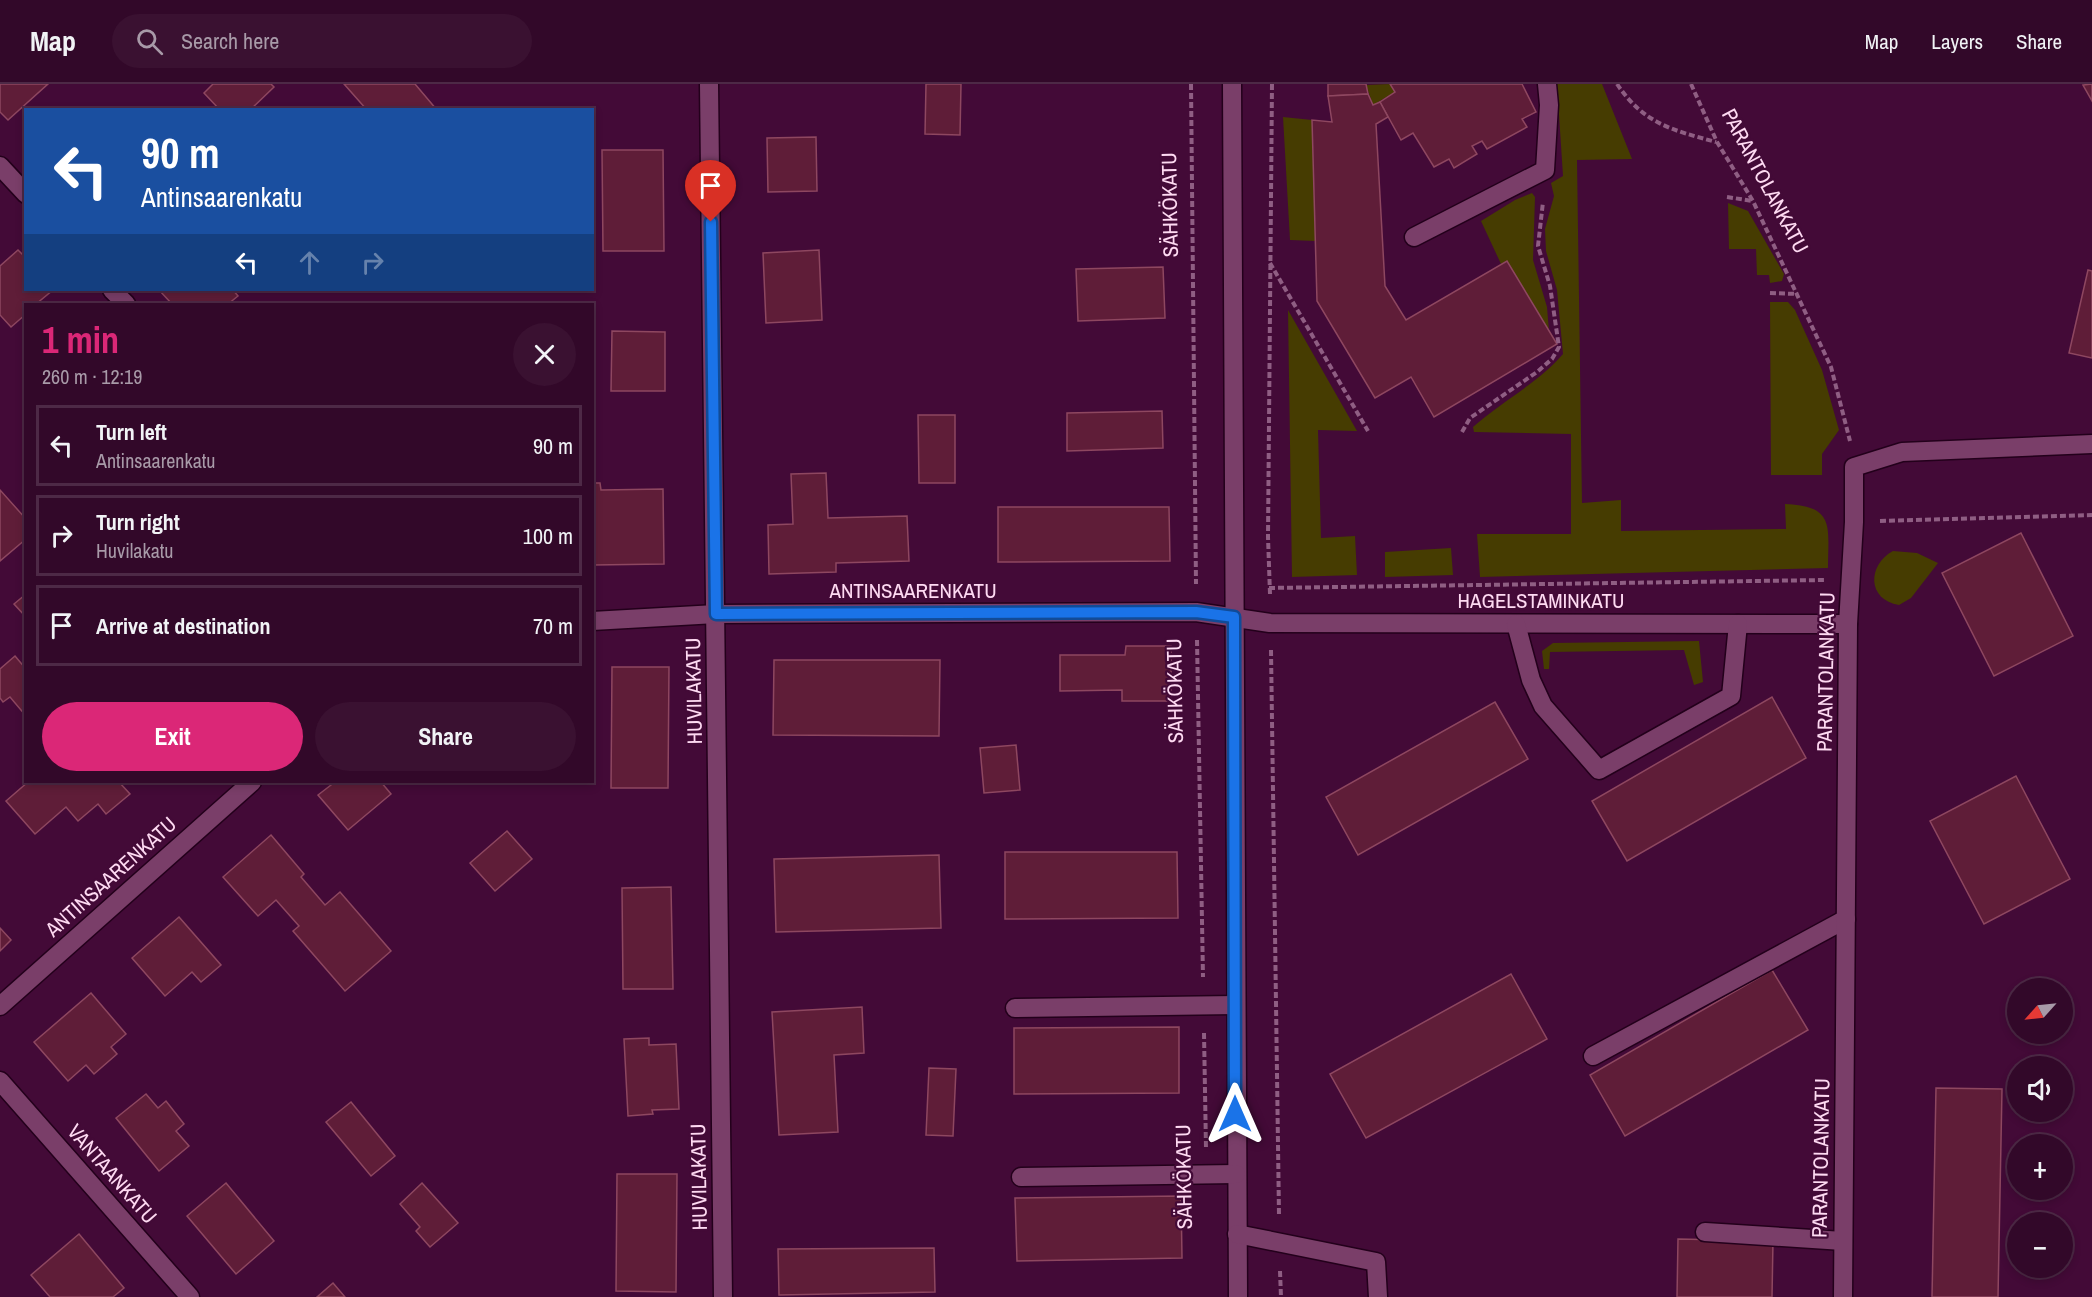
<!DOCTYPE html>
<html lang="en">
<head>
<meta charset="utf-8">
<style>
	:root { --surface:#320829; --page:#3a1131; --text:#f1f3f6; --muted:#a89aa8; --line:#4d2946; --accent:#db2777 }
	body { margin:0; font-family:"Archivo Narrow",sans-serif; background:var(--page); color:var(--text); height:100vh; display:flex; flex-direction:column; font-size:22px; white-space:nowrap }
	* { box-sizing:border-box; margin:0 }
	p { font-size:20px; color:var(--muted) }
	.icon { flex:none; width:33px; height:33px; fill:none; stroke:currentColor; stroke-width:2; stroke-linecap:round; stroke-linejoin:round }
	.map { position:relative; flex:1; overflow:hidden }
	.details { position:absolute; left:24px; top:219px; width:570px; height:480px; display:flex; flex-direction:column; background:var(--surface); border-radius:0px; box-shadow:0 3px 9px #0003,0 0 0 2px var(--line) }
	.details>* { flex:none }
	.top-card { position:absolute; left:24px; top:24px; width:570px; height:183px; border-radius:0px; box-shadow:0 3px 9px #0003,0 0 0 2px var(--line); background:#1a4fa0; color:#fff; overflow:hidden }
	.needle { width:39px; rotate:243deg }
	.tools { position:absolute; left:2007px; top:894px; display:grid; gap:12px }
	.tools a { display:grid; place-items:center; width:66px; height:66px; border-radius:50%; background:var(--surface); box-shadow:0 3px 9px #0003,0 0 0 2px var(--line); font-size:30px }
	.pin { position:absolute; display:grid; place-items:center; width:51px; height:51px; color:#fff; margin:-62px -26px; border-radius:50% 50% 50% 0; rotate:-45deg; box-shadow:0 0 6px #0007 }
	.pin .icon { rotate:45deg }
	.me { position:absolute; width:66px; margin:-33px; rotate:0deg; stroke-linejoin:round; filter:drop-shadow(0 0 4px #0008) }
	.turn { display:flex; align-items:center; gap:21px; height:126px; padding:0 18px; font-size:27px }
	.turn .icon { width:78px; height:78px; stroke-width:2.5 }
	.turn b { display:block; font-size:42px; line-height:51px }
	.lanes { display:flex; align-items:center; height:57px; padding:0 18px; background:#0003; justify-content:center; gap:30px; direction:ltr }
	.lanes .off { opacity:.35 }
	.round { display:grid; place-items:center; flex:none; width:63px; height:63px; border-radius:32px; background:var(--page) }
	.overview { display:flex; align-items:center; justify-content:space-between; height:102px; padding:0 18px }
	h1 { font-size:36px; font-weight:700; line-height:45px; color:var(--accent) }
	.action { display:flex; gap:12px; margin-top:auto; padding:12px 18px }
	.action a { flex:1; height:69px; border-radius:36px; background:var(--accent); color:#fff; font-size:24px; font-weight:700; line-height:69px; text-align:center }
	.action a+a { background:var(--page); color:var(--text) }
	ul { padding:0; list-style:none }
	li { display:flex; align-items:center; gap:18px; height:81px; margin:0 12px 9px; padding:0 6px; border:3px solid var(--line); border-radius:0px }
	li div { flex:1 }
	li b { display:block; font-size:22px }
	li em { font-style:normal }
	header { display:flex; align-items:center; gap:36px; box-sizing:border-box; height:84px; padding:0 30px; background:var(--surface); border-bottom:2px solid var(--line) }
	header strong { font-size:28px }
	nav { display:flex; gap:33px; margin-inline-start:auto; font-size:21px }
	.search { width:420px; height:54px; background:var(--page); display:flex; align-items:center; gap:15px; box-sizing:border-box; padding:0 21px; border-radius:33px; color:var(--muted); font-size:22px }
	.map>svg:first-child { display:block }
	.green { fill:#463c01 }
	.building { fill:#5f1d38; stroke:#8e4760; stroke-width:1.5 }
	.lines { fill:none; stroke-linecap:round; stroke-linejoin:round }
	.minor-casing { stroke:#23001b; stroke-width:21 }
	.path { stroke:#8f5e83; stroke-width:4; stroke-dasharray:6 3; stroke-linecap:butt }
	.minor { stroke:#7a3e69; stroke-width:18 }
	.route-casing { stroke:#114b97; stroke-width:15 }
	.route { stroke:#1a73e8; stroke-width:10 }
	.labels { text-anchor:middle; stroke-width:4.5; stroke-linejoin:round; paint-order:stroke }
	.street-label { font-size:21px; fill:#fedaf2; stroke:#430a37 }
</style>
</head>
<body>
<header>
<strong>Map</strong>
<div class="search"><svg class="icon" aria-label="search" viewBox="0 0 24 24"><circle cx="10" cy="10" r="6"/><path d="M15 15l6 6"/></svg>Search here</div>
<nav><a>Map</a><a>Layers</a><a>Share</a></nav>
</header>
<div class="map">
<svg width="2092" height="1213" viewBox="0 0 2092 1213">
	<rect width="100%" height="100%" fill="#430a37"/>
	<g class="green">
		<path d="M 1390,0 L 1395,8 L 1373,21 L 1366,1 Z"/>
		<path d="M 1557,0 L 1602,0 L 1632,75 L 1577,76 L 1582,419 L 1621,416 L 1621,447 L 1786,445 L 1785,420 C 1836,422 1828,443 1828,484 L 1480,493 L 1477,450 L 1571,450 L 1571,350 L 1474,348 L 1473,343 C 1502,317 1538,299 1563,270 L 1557,206 L 1546,167 L 1545,145 L 1554,112 L 1551,99 L 1563,92 Z"/>
		<path d="M 1283,33 L 1312,36 L 1316,157 L 1290,156 Z"/>
		<path d="M 1532,109 L 1535,113 L 1533,176 L 1547,223 L 1549,247 L 1507,177 L 1501,180 L 1481,137 L 1515,116 Z"/>
		<path d="M 1728,119 L 1748,127 L 1784,190 L 1782,197 L 1770,199 L 1769,191 L 1757,191 L 1756,165 L 1729,165 Z"/>
		<path d="M 1770,218 L 1788,218 L 1795,226 L 1822,286 L 1839,346 L 1822,370 L 1822,391 L 1771,391 Z"/>
		<path d="M 1288,226 L 1357,347 L 1318,346 L 1321,454 L 1355,452 L 1357,491 L 1292,493 Z"/>
		<path d="M 1451,464 L 1453,491 L 1385,493 L 1385,468 Z"/>
		<path d="M 1893,467 L 1917,469 L 1938,479 L 1911,514 L 1899,521 C 1867,516 1867,481 1893,467 Z"/>
		<path d="M 1699,557 L 1703,598 L 1694,601 L 1684,566 L 1550,568 L 1549,585 L 1544,585 L 1542,567 L 1553,559 Z"/>
	</g>
	<g class="building">
		<path d="M 0,0 L 48,0 L 8,36 L 0,28 Z"/>
		<path d="M 213,0 L 271,0 L 274,3 L 250,26 L 220,26 L 204,9 Z"/>
		<path d="M 344,0 L 415,0 L 437,26 L 367,26 Z"/>
		<path d="M 926,0 L 961,0 L 960,51 L 925,50 Z"/>
		<path d="M 1328,0 L 1366,0 L 1368,10 L 1328,12 Z"/>
		<path d="M 1390,0 L 1522,0 L 1536,28 L 1522,35 L 1527,43 L 1487,65 L 1482,57 L 1472,62 L 1477,70 L 1454,84 L 1449,75 L 1434,83 L 1413,49 L 1401,56 L 1380,18 L 1395,8 Z"/>
		<path d="M 2092,0 L 2092,17 L 2083,1 Z"/>
		<path d="M 1368,10 L 1373,21 L 1380,18 L 1388,33 L 1376,40 L 1385,202 L 1406,236 L 1507,177 L 1557,260 L 1434,333 L 1411,293 L 1375,314 L 1317,217 L 1312,36 L 1332,38 L 1328,12 Z"/>
		<path d="M 816,53 L 817,107 L 768,108 L 767,54 Z"/>
		<path d="M 602,66 L 663,66 L 664,167 L 603,167 Z"/>
		<path d="M 18,166 L 26,174 L 26,206 L 53,206 L 36,220 L 26,220 L 26,230 L 11,243 L 0,231 L 0,182 Z"/>
		<path d="M 819,166 L 822,236 L 766,239 L 763,169 Z"/>
		<path d="M 1163,183 L 1165,234 L 1078,237 L 1076,185 Z"/>
		<path d="M 2088,186 L 2092,187 L 2092,274 L 2069,269 Z"/>
		<path d="M 159,206 L 233,206 L 238,212 L 228,220 L 172,220 Z"/>
		<path d="M 612,247 L 665,248 L 665,307 L 611,307 Z"/>
		<path d="M 1162,327 L 1163,364 L 1067,367 L 1067,329 Z"/>
		<path d="M 918,331 L 955,331 L 955,399 L 919,399 Z"/>
		<path d="M 826,389 L 828,434 L 907,432 L 909,477 L 836,479 L 836,488 L 769,490 L 768,441 L 793,440 L 791,390 Z"/>
		<path d="M 592,399 L 600,399 L 601,406 L 663,405 L 664,480 L 593,481 Z"/>
		<path d="M 0,406 L 26,435 L 26,455 L 0,477 Z"/>
		<path d="M 998,423 L 1169,423 L 1170,477 L 998,478 Z"/>
		<path d="M 2021,449 L 2073,552 L 1994,592 L 1942,489 Z"/>
		<path d="M 26,510 L 26,533 L 14,520 Z"/>
		<path d="M 1126,562 L 1171,562 L 1171,617 L 1122,617 L 1122,606 L 1060,607 L 1060,571 L 1125,571 Z"/>
		<path d="M 15,572 L 26,585 L 26,632 L 10,613 L 3,618 L 0,614 L 0,585 Z"/>
		<path d="M 774,576 L 940,576 L 939,652 L 773,651 Z"/>
		<path d="M 612,583 L 669,583 L 668,704 L 611,704 Z"/>
		<path d="M 1772,613 L 1806,674 L 1627,777 L 1592,717 Z"/>
		<path d="M 1495,618 L 1528,675 L 1358,771 L 1326,713 Z"/>
		<path d="M 1016,661 L 1020,706 L 984,709 L 980,664 Z"/>
		<path d="M 2016,692 L 2070,795 L 1984,840 L 1930,737 Z"/>
		<path d="M 28,698 L 119,698 L 130,710 L 106,730 L 98,720 L 78,737 L 66,723 L 35,750 L 6,717 Z"/>
		<path d="M 335,698 L 381,698 L 391,710 L 348,746 L 318,711 Z"/>
		<path d="M 507,747 L 532,775 L 495,807 L 470,779 Z"/>
		<path d="M 271,751 L 304,790 L 301,793 L 325,821 L 340,808 L 391,867 L 345,907 L 293,847 L 299,842 L 276,816 L 258,832 L 223,793 Z"/>
		<path d="M 1005,768 L 1177,768 L 1178,834 L 1005,835 Z"/>
		<path d="M 939,771 L 941,844 L 776,848 L 774,775 Z"/>
		<path d="M 671,803 L 673,905 L 623,905 L 622,804 Z"/>
		<path d="M 179,833 L 221,881 L 201,898 L 192,888 L 165,912 L 132,874 Z"/>
		<path d="M 0,844 L 11,856 L 0,867 Z"/>
		<path d="M 1772,886 L 1808,946 L 1625,1052 L 1590,991 Z"/>
		<path d="M 1511,890 L 1547,955 L 1366,1054 L 1330,990 Z"/>
		<path d="M 91,909 L 126,950 L 111,963 L 117,970 L 94,990 L 86,981 L 68,997 L 34,958 Z"/>
		<path d="M 862,923 L 864,969 L 834,971 L 838,1048 L 779,1051 L 772,928 Z"/>
		<path d="M 1179,943 L 1179,1009 L 1014,1010 L 1014,944 Z"/>
		<path d="M 649,954 L 649,961 L 676,960 L 679,1025 L 652,1026 L 653,1030 L 628,1032 L 624,955 Z"/>
		<path d="M 929,984 L 956,985 L 953,1052 L 926,1051 Z"/>
		<path d="M 1936,1004 L 2002,1005 L 1998,1213 L 1932,1213 Z"/>
		<path d="M 146,1010 L 158,1024 L 166,1017 L 184,1040 L 176,1047 L 189,1062 L 159,1087 L 116,1034 Z"/>
		<path d="M 351,1018 L 395,1072 L 371,1092 L 326,1038 Z"/>
		<path d="M 617,1090 L 677,1090 L 676,1208 L 616,1207 Z"/>
		<path d="M 226,1099 L 274,1157 L 236,1190 L 187,1132 Z"/>
		<path d="M 422,1099 L 458,1139 L 430,1163 L 416,1147 L 420,1143 L 400,1120 Z"/>
		<path d="M 1181,1112 L 1182,1174 L 1017,1177 L 1015,1114 Z"/>
		<path d="M 79,1150 L 124,1204 L 113,1213 L 50,1213 L 31,1191 Z"/>
		<path d="M 1678,1155 L 1773,1157 L 1772,1213 L 1677,1213 Z"/>
		<path d="M 934,1164 L 935,1208 L 779,1211 L 778,1165 Z"/>
		<path d="M 333,1199 L 345,1213 L 317,1213 Z"/>
	</g>
	<g class="lines">
		<g class="minor-casing">
			<g id="minor">
				<path d="M 709,0 L 723,1213"/>
				<path d="M 1232,0 L 1238,1213"/>
				<path d="M 0,82 L 26,110"/>
				<path d="M 1414,153 L 1545,86 L 1549,21 L 1547,0"/>
				<path d="M 112,206 L 126,220"/>
				<path d="M 592,537 L 716,530 L 1196,528 L 1270,539 L 1848,540"/>
				<path d="M 1516,540 L 1531,596 L 1543,622 L 1599,686 L 1731,612 L 1738,540"/>
				<path d="M 0,922 L 252,698"/>
				<path d="M 1015,924 L 1235,921"/>
				<path d="M 1593,972 L 1846,835"/>
				<path d="M 0,997 L 190,1213"/>
				<path d="M 1021,1093 L 1236,1090"/>
				<path d="M 1705,1148 L 1843,1157"/>
				<path d="M 1237,1150 L 1376,1178 L 1378,1213"/>
				<path d="M 1843,1213 L 1848,540 L 1854,438 L 1854,383 L 1902,368 L 2092,360"/>
			</g>
		</g>
		<g class="path">
			<path d="M 1191,0 L 1196,500"/>
			<path d="M 1617,0 C 1644,40 1672,46 1716,58"/>
			<path d="M 1691,0 L 1717,58 L 1753,117 L 1831,283 L 1850,357"/>
			<path d="M 1727,113 L 1753,117"/>
			<path d="M 1270,179 L 1368,347"/>
			<path d="M 1770,209 L 1798,210"/>
			<path d="M 1462,348 L 1470,334 L 1537,288 L 1552,275 L 1559,263 L 1550,202 L 1538,162 L 1543,118"/>
			<path d="M 1880,437 L 2092,431"/>
			<path d="M 1269,504 L 1824,496"/>
			<path d="M 1270,510 L 1268,453 L 1272,0"/>
			<path d="M 1197,556 L 1203,893"/>
			<path d="M 1271,566 L 1279,1131"/>
			<path d="M 1204,949 L 1206,1064"/>
			<path d="M 1280,1187 L 1281,1213"/>
		</g>
		<use href="#minor" class="minor"/>
	</g>
	<g class="lines">
		<g class="route-casing">
			<path id="route" d="M 711,138 L 716,530 L 1196,528 L 1234,533 L 1235,1030"/>
		</g>
		<use href="#route" class="route"/>
	</g>
	<g class="labels">
		<g class="street-label">
			<text transform="translate(1765 97) rotate(62)" y="7">PARANTOLANKATU</text>
			<text transform="translate(1170 121) rotate(-91)" y="7">SÄHKÖKATU</text>
			<text x="913" y="514">ANTINSAARENKATU</text>
			<text x="1541" y="524">HAGELSTAMINKATU</text>
			<text transform="translate(1826 588) rotate(-89)" y="7">PARANTOLANKATU</text>
			<text transform="translate(694 607) rotate(-91)" y="7">HUVILAKATU</text>
			<text transform="translate(1175 607) rotate(-91)" y="7">SÄHKÖKATU</text>
			<text transform="translate(111 793) rotate(-42)" y="7">ANTINSAARENKATU</text>
			<text transform="translate(1821 1074) rotate(-89)" y="7">PARANTOLANKATU</text>
			<text transform="translate(112 1090) rotate(49)" y="7">VANTAANKATU</text>
			<text transform="translate(699 1093) rotate(-91)" y="7">HUVILAKATU</text>
			<text transform="translate(1184 1093) rotate(-91)" y="7">SÄHKÖKATU</text>
		</g>
	</g>
</svg>
<div class="tools">
<a><svg class="needle" viewBox="-14 -14 28 28"><path d="M0-13l5 13h-10z" fill="#e53935"/><path d="M0 13l5-13h-10z" fill="#a89aa8"/></svg></a>
<a><svg class="icon" aria-label="sound" viewBox="0 0 24 24"><path d="M4 9h4l5-4v14l-5-4H4zM17 9q2 3 0 6"/></svg></a>
<a>+</a>
<a>−</a>
</div>
<div class="pin" style="left:711px;top:138px;background:#d93025"><svg class="icon" aria-label="arrive" viewBox="0 0 24 24"><path d="M6 21V4h12l-3 4 3 4H6"/></svg></div>
<svg class="me" style="left:1235px;top:1030px" viewBox="-20 -20 40 40"><path d="M0-17L14 15 0 8-14 15z" fill="#1a73e8" stroke="#fff" stroke-width="4"/></svg>
<div class="top-card">
<div class="turn"><svg class="icon" aria-label="left" viewBox="0 0 24 24"><path d="M17 20v-9H6M10 6l-5 5 5 5"/></svg><div><b>90 m</b>Antinsaarenkatu</div></div>
<div class="lanes"><svg class="icon" aria-label="left" viewBox="0 0 24 24"><path d="M17 20v-9H6M10 6l-5 5 5 5"/></svg><svg class="icon off" aria-label="ahead" viewBox="0 0 24 24"><path d="M12 20V5M6 11l6-6 6 6"/></svg><svg class="icon off" aria-label="right" viewBox="0 0 24 24"><path d="M7 20v-9h11M14 6l5 5-5 5"/></svg></div>
</div>
<section class="details">
<div class="overview"><div><h1>1 min</h1><p>260 m · 12:19</p></div><a class="round"><svg class="icon" aria-label="close" viewBox="0 0 24 24"><path d="M6 6l12 12M18 6L6 18"/></svg></a></div>
<ul>
<li><svg class="icon" aria-label="left" viewBox="0 0 24 24"><path d="M17 20v-9H6M10 6l-5 5 5 5"/></svg><div><b>Turn left</b><p>Antinsaarenkatu</p></div><em>90 m</em></li>
<li><svg class="icon" aria-label="right" viewBox="0 0 24 24"><path d="M7 20v-9h11M14 6l5 5-5 5"/></svg><div><b>Turn right</b><p>Huvilakatu</p></div><em>100 m</em></li>
<li><svg class="icon" aria-label="arrive" viewBox="0 0 24 24"><path d="M6 21V4h12l-3 4 3 4H6"/></svg><div><b>Arrive at destination</b></div><em>70 m</em></li>
</ul>
<div class="action"><a>Exit</a><a>Share</a></div>
</section>
</div>
</body>
</html>
